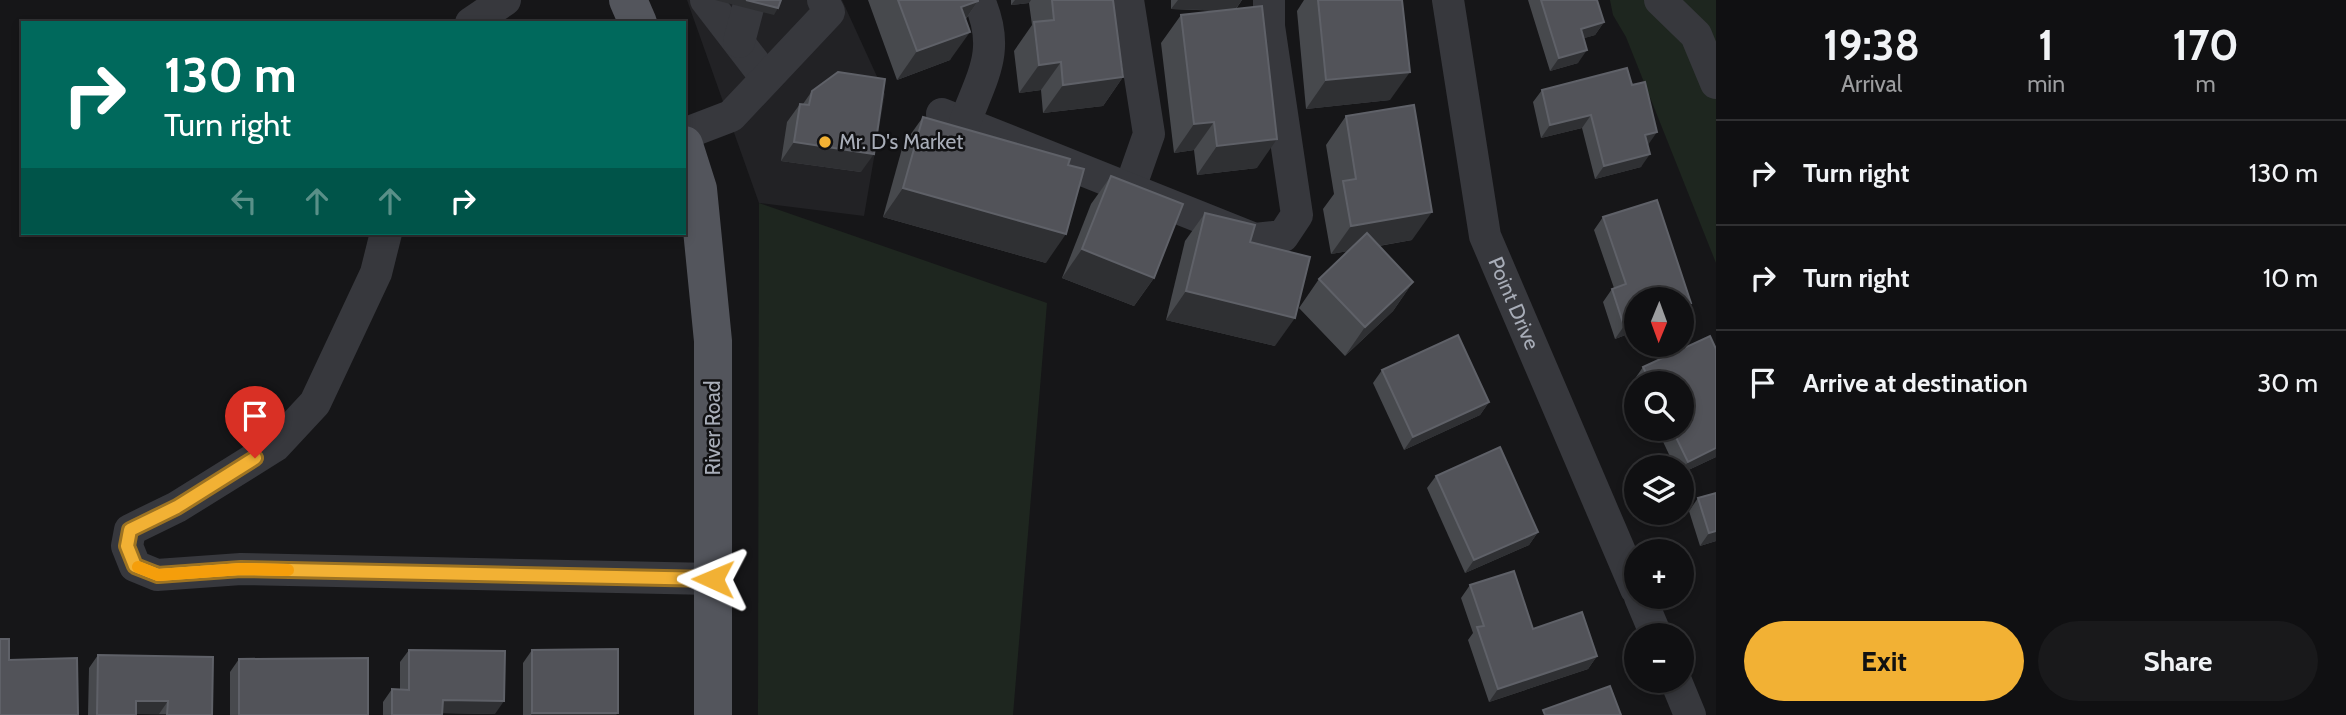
<!DOCTYPE html>
<html lang="en">
<head>
<meta charset="utf-8">
<style>
	:root { --surface:#101012; --page:#19191b; --text:#f1f3f6; --muted:#9c9d9f; --line:#303032; --accent:#f2b134 }
	body { margin:0; font-family:Cabin,sans-serif; background:var(--page); color:var(--text); height:100vh; display:flex; flex-direction:column; font-size:26px; white-space:nowrap }
	* { box-sizing:border-box; margin:0 }
	p { font-size:23px; color:var(--muted) }
	.icon { flex:none; width:38px; height:38px; fill:none; stroke:currentColor; stroke-width:2; stroke-linecap:round; stroke-linejoin:round }
	.map { position:relative; flex:1; overflow:hidden }
	.sheet { display:flex; flex-direction:column; background:var(--surface); width:630px }
	.sheet>* { flex:none }
	.banner { position:absolute; left:21px; top:21px; width:665px; height:214px; border-radius:0px; box-shadow:0 4px 10px #0003,0 0 0 2px var(--line); background:#00695c; color:#fff; overflow:hidden }
	.needle { width:46px; rotate:181deg }
	.fabs { position:absolute; left:1624px; top:287px; display:grid; gap:14px }
	.fabs a { display:grid; place-items:center; width:70px; height:70px; border-radius:50%; background:var(--surface); box-shadow:0 4px 10px #0003,0 0 0 2px var(--line); font-size:35px }
	.pin { position:absolute; display:grid; place-items:center; width:60px; height:60px; color:#fff; margin:-72px -30px; border-radius:50% 50% 50% 0; rotate:-45deg; box-shadow:0 0 7px #0007 }
	.pin .icon { rotate:45deg }
	.me { position:absolute; width:77px; margin:-38px; rotate:271deg; stroke-linejoin:round; filter:drop-shadow(0 0 5px #0008) }
	.turn { display:flex; align-items:center; gap:24px; height:147px; padding:0 28px; font-size:32px }
	.turn .icon { width:91px; height:91px; stroke-width:2.5 }
	.turn b { display:block; font-size:49px; line-height:60px }
	.lanes { display:flex; align-items:center; height:66px; padding:0 28px; background:#0003; justify-content:center; gap:35px; direction:ltr }
	.lanes .off { opacity:.35 }
	.eta { display:flex; justify-content:space-evenly; align-items:center; height:119px; text-align:center }
	.eta b { font-size:42px; font-weight:700; line-height:49px }
	.primary-button { display:flex; gap:14px; margin-top:auto; padding:14px 28px }
	.primary-button a { flex:1; height:80px; border-radius:42px; background:var(--accent); color:#111; font-size:28px; font-weight:700; line-height:80px; text-align:center }
	.primary-button a+a { background:var(--page); color:var(--text) }
	ul { padding:0; list-style:none }
	li { display:flex; align-items:center; gap:21px; height:105px; padding:0 28px; border-top:2px solid var(--line) }
	li div { flex:1 }
	li b { display:block; font-size:26px }
	li em { font-style:normal }
	main { display:flex; flex:1; min-height:0 }
	.map>svg:first-child { display:block }
	.built { fill:#222225 }
	.green { fill:#1e261f }
	.lines { fill:none; stroke-linecap:round; stroke-linejoin:round }
	.minor { stroke:#37383d; stroke-width:32 }
	.major { stroke:#53555c; stroke-width:38 }
	.wall { fill:#47494d }
	.shaded-wall { fill:#2f3033 }
	.building { fill:#525359; stroke:#5f6168; stroke-width:2 }
	.route-casing { stroke:#9d7322; stroke-width:18 }
	.route { stroke:#f2b134; stroke-width:12 }
	.slow { stroke:#f59e0b; stroke-width:12 }
	.poi-dot { fill:#f2b134; stroke:#111113; stroke-width:2.5 }
	.labels { text-anchor:middle; stroke-width:5; stroke-linejoin:round; paint-order:stroke }
	.poi-label { font-size:21px; fill:#a8adb8; stroke:#111113; text-anchor:start }
	.street-label { font-size:21px; fill:#a8adb8; stroke:#111113 }
</style>
</head>
<body>
<main>
<div class="map">
<svg width="1716" height="715" viewBox="0 0 1716 715">
	<rect width="100%" height="100%" fill="#161618"/>
	<path class="built" d="M 687,0 L 842,0 L 885,94 L 864,216 L 759,203 Z"/>
	<g class="green">
		<path d="M 1610,0 L 1716,0 L 1716,263 L 1626,37 L 1613,15 Z"/>
		<path d="M 759,203 L 1047,303 L 1013,715 L 758,715 Z"/>
	</g>
	<g class="lines">
		<g class="minor">
			<path d="M 706,0 L 766,78"/>
			<path d="M 1128,0 L 1149,134 L 1130,188"/>
			<path id="s1" d="M 1448,0 L 1485,236 L 1636,589"/>
			<path d="M 1660,0 L 1696,35 L 1716,83"/>
			<path d="M 471,23 L 505,0"/>
			<path d="M 739,42 L 748,8"/>
			<path d="M 942,114 L 1255,239 L 1283,236 L 1297,215 L 1269,26 L 1269,0"/>
			<path d="M 965,122 C 983,74 1001,50 979,0"/>
			<path d="M 684,134 L 731,116 L 829,12 L 823,0"/>
			<path d="M 386,233 L 376,273 L 315,403 L 275,446 L 177,507 L 130,530 L 127,546 L 135,566 L 157,575 L 241,569 L 713,579"/>
			<path d="M 1640,597 L 1656,635"/>
			<path d="M 1676,681 L 1690,715"/>
		</g>
		<g class="major">
			<path d="M 628,0 L 638,23"/>
			<path d="M 684,145 L 698,189 L 713,341 L 713,715"/>
		</g>
	</g>
	<g class="wall">
		<path d="M 868,0 L 978,0 L 978,1 L 966,19 L 950,60 L 897,80 Z"/>
		<path d="M 1011,0 L 1113,0 L 1123,77 L 1103,106 L 1043,113 L 1041,90 L 1019,93 L 1014,51 L 1032,25 L 1029,3 L 1011,5 Z"/>
		<path d="M 1171,0 L 1242,0 L 1236,9 L 1257,168 L 1197,175 L 1194,150 L 1174,153 L 1161,43 L 1181,15 L 1221,11 L 1171,9 Z"/>
		<path d="M 1304,0 L 1402,0 L 1390,100 L 1306,109 L 1297,11 Z"/>
		<path d="M 1528,0 L 1597,0 L 1604,22 L 1595,35 L 1584,38 L 1578,63 L 1550,71 Z"/>
		<path d="M 1542,90 L 1648,145 L 1641,167 L 1595,179 L 1582,128 L 1541,138 L 1533,102 Z"/>
		<path d="M 812,91 L 861,172 L 781,161 L 787,122 L 800,104 L 803,104 Z"/>
		<path d="M 1346,116 L 1412,240 L 1379,246 L 1413,282 L 1393,311 L 1345,356 L 1299,308 L 1319,279 L 1348,251 L 1331,254 L 1323,209 L 1334,194 L 1326,145 Z"/>
		<path d="M 923,117 L 1046,263 L 883,217 L 903,145 Z"/>
		<path d="M 1111,176 L 1154,278 L 1134,306 L 1062,278 L 1091,204 Z"/>
		<path d="M 1205,213 L 1250,242 L 1275,346 L 1166,320 L 1185,241 Z"/>
		<path d="M 1603,217 L 1636,299 L 1636,331 L 1615,339 L 1603,302 L 1612,289 L 1614,288 L 1594,230 Z"/>
		<path d="M 1710,336 L 1716,349 L 1716,457 L 1682,473 L 1682,467 L 1675,467 L 1657,429 L 1682,429 L 1682,383 L 1636,383 L 1636,385 L 1634,380 L 1643,367 Z"/>
		<path d="M 1382,370 L 1489,402 L 1480,415 L 1404,450 L 1373,383 Z"/>
		<path d="M 1436,476 L 1538,532 L 1529,545 L 1465,573 L 1427,488 Z"/>
		<path d="M 1716,493 L 1716,541 L 1700,546 L 1689,511 L 1698,498 Z"/>
		<path d="M 1470,585 L 1533,629 L 1597,656 L 1588,669 L 1489,702 L 1468,640 L 1473,633 L 1461,598 Z"/>
		<path d="M 409,650 L 495,714 L 442,713 L 442,715 L 383,715 L 383,702 L 392,689 L 400,690 L 400,662 Z"/>
		<path d="M 532,650 L 616,715 L 523,715 L 523,663 Z"/>
		<path d="M 98,655 L 212,715 L 136,714 L 136,715 L 88,715 L 89,668 Z"/>
		<path d="M 239,659 L 368,715 L 230,715 L 230,672 Z"/>
	</g>
	<g class="shaded-wall">
		<path d="M 715,0 L 746,0 L 778,8 L 774,15 Z"/>
		<path d="M 1015,0 L 1031,0 L 1029,3 L 1011,5 Z"/>
		<path d="M 1178,0 L 1242,0 L 1234,11 L 1171,9 Z"/>
		<path d="M 978,1 L 958,30 L 961,7 Z"/>
		<path d="M 1604,22 L 1595,35 L 1572,42 L 1581,29 Z"/>
		<path d="M 970,32 L 950,60 L 897,80 L 917,51 Z"/>
		<path d="M 1587,50 L 1578,63 L 1550,71 L 1559,58 Z"/>
		<path d="M 1061,62 L 1041,90 L 1019,93 L 1039,65 Z"/>
		<path d="M 1410,72 L 1390,100 L 1306,109 L 1326,80 Z"/>
		<path d="M 1123,77 L 1103,106 L 1043,113 L 1063,85 Z"/>
		<path d="M 1591,115 L 1582,128 L 1541,138 L 1550,125 Z"/>
		<path d="M 1214,122 L 1194,150 L 1174,153 L 1194,124 Z"/>
		<path d="M 1657,132 L 1648,145 L 1645,135 Z"/>
		<path d="M 1277,139 L 1257,168 L 1197,175 L 1217,146 Z"/>
		<path d="M 794,142 L 874,154 L 861,172 L 781,161 Z"/>
		<path d="M 1650,154 L 1641,167 L 1595,179 L 1604,166 Z"/>
		<path d="M 903,188 L 1066,234 L 1046,263 L 883,217 Z"/>
		<path d="M 1432,212 L 1412,240 L 1331,254 L 1351,226 Z"/>
		<path d="M 1082,249 L 1154,278 L 1134,306 L 1062,278 Z"/>
		<path d="M 1413,282 L 1393,311 L 1345,356 L 1365,327 Z"/>
		<path d="M 1186,291 L 1295,318 L 1275,346 L 1166,320 Z"/>
		<path d="M 1691,303 L 1682,316 L 1682,306 Z"/>
		<path d="M 1636,321 L 1636,331 L 1615,339 L 1624,326 Z"/>
		<path d="M 1489,402 L 1480,415 L 1404,450 L 1413,437 Z"/>
		<path d="M 1716,448 L 1716,457 L 1682,473 L 1682,470 L 1688,462 Z"/>
		<path d="M 1716,531 L 1716,541 L 1700,546 L 1709,533 Z"/>
		<path d="M 1538,532 L 1529,545 L 1465,573 L 1474,560 Z"/>
		<path d="M 1597,656 L 1588,669 L 1489,702 L 1498,689 Z"/>
		<path d="M 443,700 L 504,701 L 495,714 L 434,713 Z"/>
		<path d="M 136,701 L 168,701 L 159,714 L 127,714 Z"/>
		<path d="M 532,713 L 618,713 L 616,715 L 531,715 Z"/>
	</g>
	<g class="building">
		<path d="M 746,0 L 781,0 L 778,8 Z"/>
		<path d="M 898,0 L 978,0 L 978,1 L 961,7 L 970,32 L 917,51 Z"/>
		<path d="M 1052,0 L 1113,0 L 1123,77 L 1063,85 L 1061,62 L 1039,65 L 1034,22 L 1054,20 Z"/>
		<path d="M 1318,0 L 1402,0 L 1410,72 L 1326,80 Z"/>
		<path d="M 1541,0 L 1597,0 L 1604,22 L 1581,29 L 1587,50 L 1559,58 Z"/>
		<path d="M 1262,6 L 1277,139 L 1217,146 L 1214,122 L 1194,124 L 1181,15 Z"/>
		<path d="M 1627,68 L 1632,85 L 1645,82 L 1657,132 L 1645,135 L 1650,154 L 1604,166 L 1591,115 L 1550,125 L 1542,90 Z"/>
		<path d="M 838,72 L 885,79 L 874,154 L 794,142 L 800,104 L 809,105 L 812,91 Z"/>
		<path d="M 1414,105 L 1432,212 L 1351,226 L 1343,181 L 1356,179 L 1346,116 Z"/>
		<path d="M 923,117 L 1070,159 L 1068,165 L 1084,169 L 1066,234 L 903,188 Z"/>
		<path d="M 1111,176 L 1183,204 L 1154,278 L 1082,249 Z"/>
		<path d="M 1657,200 L 1691,303 L 1682,306 L 1682,299 L 1636,299 L 1636,321 L 1624,326 L 1612,289 L 1626,284 L 1603,217 Z"/>
		<path d="M 1205,213 L 1255,225 L 1250,242 L 1310,257 L 1295,318 L 1186,291 Z"/>
		<path d="M 1367,233 L 1413,282 L 1365,327 L 1319,279 Z"/>
		<path d="M 1458,335 L 1489,402 L 1413,437 L 1382,370 Z"/>
		<path d="M 1710,336 L 1716,349 L 1716,448 L 1688,462 L 1672,429 L 1682,429 L 1682,383 L 1651,383 L 1643,367 Z"/>
		<path d="M 1500,447 L 1538,532 L 1474,560 L 1436,476 Z"/>
		<path d="M 1716,493 L 1716,531 L 1709,533 L 1698,498 Z"/>
		<path d="M 1514,571 L 1533,629 L 1582,612 L 1597,656 L 1498,689 L 1477,627 L 1484,626 L 1470,585 Z"/>
		<path d="M 0,639 L 9,639 L 9,660 L 77,658 L 78,715 L 0,715 Z"/>
		<path d="M 618,649 L 618,713 L 532,713 L 532,650 Z"/>
		<path d="M 409,650 L 505,651 L 504,701 L 443,700 L 442,715 L 392,715 L 392,689 L 409,690 Z"/>
		<path d="M 98,655 L 213,657 L 212,715 L 167,715 L 168,701 L 136,701 L 136,715 L 97,715 Z"/>
		<path d="M 368,658 L 368,715 L 239,715 L 239,659 Z"/>
		<path d="M 1610,686 L 1621,715 L 1545,715 L 1543,710 Z"/>
	</g>
	<g class="lines">
		<g class="route-casing">
			<path id="route" d="M 255,458 L 177,507 L 130,530 L 127,546 L 135,566 L 158,575 L 241,569 L 713,579"/>
		</g>
		<use href="#route" class="route"/>
		<path class="slow" d="M 138,567 L 158,575 L 241,569 L 288,570"/>
	</g>
	<circle class="poi-dot" cx="825" cy="142" r="7"/>
	<g class="labels">
		<g class="poi-label">
			<text x="839" y="149">Mr. D's Market</text>
		</g>
		<g class="street-label">
			<text dy="7" stroke="none"><textPath href="#s1" startOffset="312">Point Drive</textPath></text>
			<text transform="translate(713 428) rotate(-90)" y="7">River Road</text>
		</g>
	</g>
</svg>
<div class="fabs">
<a><svg class="needle" viewBox="-14 -14 28 28"><path d="M0-13l5 13h-10z" fill="#e53935"/><path d="M0 13l5-13h-10z" fill="#9c9d9f"/></svg></a>
<a><svg class="icon" aria-label="search" viewBox="0 0 24 24"><circle cx="10" cy="10" r="6"/><path d="M15 15l6 6"/></svg></a>
<a><svg class="icon" aria-label="layers" viewBox="0 0 24 24"><path d="M12 4l9 5-9 5-9-5zM3 14l9 5 9-5"/></svg></a>
<a>+</a>
<a>−</a>
</div>
<div class="pin" style="left:255px;top:458px;background:#d93025"><svg class="icon" aria-label="arrive" viewBox="0 0 24 24"><path d="M6 21V4h12l-3 4 3 4H6"/></svg></div>
<svg class="me" style="left:713px;top:579px" viewBox="-20 -20 40 40"><path d="M0-17L14 15 0 8-14 15z" fill="#f2b134" stroke="#fff" stroke-width="4"/></svg>
<div class="banner">
<div class="turn"><svg class="icon" aria-label="right" viewBox="0 0 24 24"><path d="M7 20v-9h11M14 6l5 5-5 5"/></svg><div><b>130 m</b>Turn right</div></div>
<div class="lanes"><svg class="icon off" aria-label="left" viewBox="0 0 24 24"><path d="M17 20v-9H6M10 6l-5 5 5 5"/></svg><svg class="icon off" aria-label="ahead" viewBox="0 0 24 24"><path d="M12 20V5M6 11l6-6 6 6"/></svg><svg class="icon off" aria-label="ahead" viewBox="0 0 24 24"><path d="M12 20V5M6 11l6-6 6 6"/></svg><svg class="icon" aria-label="right" viewBox="0 0 24 24"><path d="M7 20v-9h11M14 6l5 5-5 5"/></svg></div>
</div>
</div>
<section class="sheet">
<div class="eta">
<div><b>19:38</b><p>Arrival</p></div>
<div><b>1</b><p>min</p></div>
<div><b>170</b><p>m</p></div>
</div>
<ul>
<li><svg class="icon" aria-label="right" viewBox="0 0 24 24"><path d="M7 20v-9h11M14 6l5 5-5 5"/></svg><div><b>Turn right</b></div><em>130 m</em></li>
<li><svg class="icon" aria-label="right" viewBox="0 0 24 24"><path d="M7 20v-9h11M14 6l5 5-5 5"/></svg><div><b>Turn right</b></div><em>10 m</em></li>
<li><svg class="icon" aria-label="arrive" viewBox="0 0 24 24"><path d="M6 21V4h12l-3 4 3 4H6"/></svg><div><b>Arrive at destination</b></div><em>30 m</em></li>
</ul>
<div class="primary-button"><a>Exit</a><a>Share</a></div>
</section>
</main>
</body>
</html>
